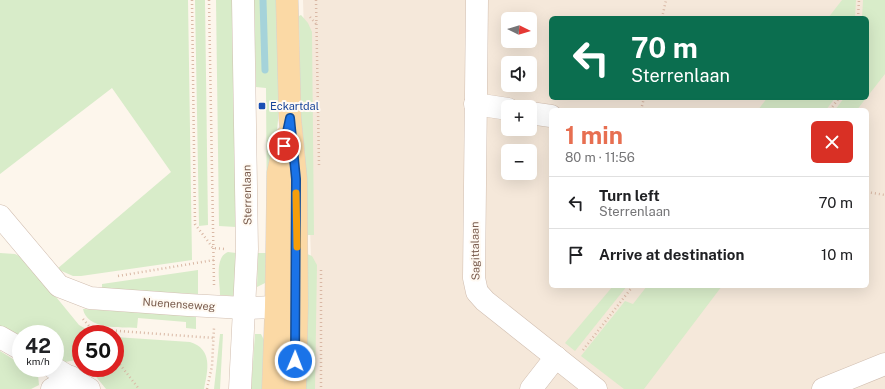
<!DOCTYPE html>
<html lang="en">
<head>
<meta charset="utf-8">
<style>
	:root { --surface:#fff; --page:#f6f6f6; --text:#202124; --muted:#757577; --line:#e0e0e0; --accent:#e76f51 }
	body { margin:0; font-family:"Public Sans",sans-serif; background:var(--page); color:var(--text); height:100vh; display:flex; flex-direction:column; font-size:15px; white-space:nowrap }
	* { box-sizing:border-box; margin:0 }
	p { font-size:13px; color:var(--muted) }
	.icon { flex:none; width:22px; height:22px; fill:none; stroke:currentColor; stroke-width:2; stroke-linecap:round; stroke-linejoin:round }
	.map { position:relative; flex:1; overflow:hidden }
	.sheet { position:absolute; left:549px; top:108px; width:320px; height:180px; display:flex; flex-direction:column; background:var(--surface); border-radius:6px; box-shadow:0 4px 16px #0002 }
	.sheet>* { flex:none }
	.hud { position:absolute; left:549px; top:16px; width:320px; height:84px; border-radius:6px; box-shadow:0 4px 16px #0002; background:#0b6e4f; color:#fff; overflow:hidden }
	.needle { width:26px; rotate:95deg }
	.buttons { position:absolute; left:501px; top:12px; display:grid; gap:8px }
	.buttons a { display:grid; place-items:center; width:36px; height:36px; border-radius:6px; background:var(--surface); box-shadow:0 4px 16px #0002; font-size:20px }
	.speed { position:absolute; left:12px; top:325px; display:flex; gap:8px; font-size:20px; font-weight:700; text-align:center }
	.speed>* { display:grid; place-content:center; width:52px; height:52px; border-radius:50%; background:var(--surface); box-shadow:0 4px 16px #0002; line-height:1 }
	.speed small { font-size:10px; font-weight:400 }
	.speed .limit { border:6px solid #d22; background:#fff; color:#111 }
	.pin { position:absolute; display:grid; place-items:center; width:34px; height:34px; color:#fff; margin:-17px; border:2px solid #fff; border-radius:50%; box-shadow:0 1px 4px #0007 }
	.me { position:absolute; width:44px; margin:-22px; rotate:1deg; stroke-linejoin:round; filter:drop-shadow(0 0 3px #0008) }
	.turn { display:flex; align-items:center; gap:14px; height:84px; padding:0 16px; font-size:18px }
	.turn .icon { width:52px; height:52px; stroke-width:2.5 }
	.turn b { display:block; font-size:28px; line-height:34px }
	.round { display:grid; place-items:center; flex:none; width:42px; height:42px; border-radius:6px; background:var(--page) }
	.overview { display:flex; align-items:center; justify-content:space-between; height:68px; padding:0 16px }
	h1 { font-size:24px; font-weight:700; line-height:30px; color:var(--accent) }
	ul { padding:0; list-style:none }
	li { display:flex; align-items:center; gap:12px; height:52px; padding:0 16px; border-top:1px solid var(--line) }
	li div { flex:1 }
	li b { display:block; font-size:15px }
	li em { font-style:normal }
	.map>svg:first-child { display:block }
	.residential { fill:#f5e8da; fill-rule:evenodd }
	.green { fill:#d8ecc9 }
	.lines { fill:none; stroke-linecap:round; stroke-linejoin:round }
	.stream { stroke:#a5d3da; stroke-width:7 }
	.minor-casing { stroke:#d1beb0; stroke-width:23 }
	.major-casing { stroke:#dad1cd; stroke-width:23 }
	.path { stroke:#d9b8a5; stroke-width:2.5; stroke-dasharray:1 3; stroke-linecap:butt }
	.minor { stroke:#fff; stroke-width:22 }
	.major { stroke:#fbd9a5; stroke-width:22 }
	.route-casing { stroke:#114b97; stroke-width:10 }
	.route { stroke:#1a73e8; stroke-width:7 }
	.slow { stroke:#f59e0b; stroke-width:7 }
	.transit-dot { fill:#1a4fb4; stroke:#fffaf3; stroke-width:1.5 }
	.labels { text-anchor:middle; stroke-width:4; stroke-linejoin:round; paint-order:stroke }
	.transit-label { font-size:11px; fill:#164399; stroke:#fffaf3; text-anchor:start }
	.street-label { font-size:11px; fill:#7a5c4d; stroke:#fffaf3 }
</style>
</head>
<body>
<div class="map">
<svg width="885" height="389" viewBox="0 0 885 389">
	<rect width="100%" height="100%" fill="#fdf6ec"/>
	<path class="residential" d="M 303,0 L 885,0 L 885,389 L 315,389 ZM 551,18 L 867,18 L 867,98 L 551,98 ZM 508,19 L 530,19 L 530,41 L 508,41 ZM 508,63 L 530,63 L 530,85 L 508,85 ZM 508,107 L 530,107 L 530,129 L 508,129 ZM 551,110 L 867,110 L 867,286 L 551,286 ZM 508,151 L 530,151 L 530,173 L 508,173 Z"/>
	<g class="green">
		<path d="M 0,0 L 188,0 L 192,260 L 81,276 L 73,276 L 57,269 L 171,172 L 112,88 L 0,174 Z"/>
		<path d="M 195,0 L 205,0 L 208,225 L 199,226 Z"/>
		<path d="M 216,0 L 232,0 L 236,227 L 219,226 Z"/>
		<path d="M 254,0 L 277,0 L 279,110 L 267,234 L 266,88 L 256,87 Z"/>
		<path d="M 842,0 L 856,0 L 855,18 L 828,18 Z"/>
		<path d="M 863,0 L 885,0 L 885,74 L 867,97 L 867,18 L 862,18 Z"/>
		<path d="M 301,15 L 308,23 L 312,32 L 314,235 L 302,235 L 299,16 Z"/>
		<path d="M 767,98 L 835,98 L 826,110 L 758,110 Z"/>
		<path d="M 844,98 L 866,98 L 857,110 L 835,110 Z"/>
		<path d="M 228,252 L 236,253 L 235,296 L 220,295 C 220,283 214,257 228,252 Z"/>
		<path d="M 302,252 L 312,256 L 317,265 L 315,389 L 300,389 Z"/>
		<path d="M 0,253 L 15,254 L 25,259 L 79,325 L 95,334 L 81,334 L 81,359 L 55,364 L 55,334 L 21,334 L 21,345 L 0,332 Z"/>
		<path d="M 258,253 L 271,253 L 271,280 L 257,287 Z"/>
		<path d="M 198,270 L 198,294 L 102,289 L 102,284 Z"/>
		<path d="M 613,286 L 627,286 L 575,351 L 565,343 Z"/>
		<path d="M 647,286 L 722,286 L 644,389 L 624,389 L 581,356 L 625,301 L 633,304 Z"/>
		<path d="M 83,309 L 196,316 L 196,329 L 186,328 L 186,322 L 138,318 L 137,328 C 121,327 87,330 83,309 Z"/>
		<path d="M 220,334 L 223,334 L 220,389 L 214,389 Z"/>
		<path d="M 255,334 L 261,334 L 264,340 L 267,389 L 251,389 Z"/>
		<path d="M 115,337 L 190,342 C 213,349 208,370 204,389 L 106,389 L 89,368 L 115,368 Z"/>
		<path d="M 0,351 L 21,364 L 21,368 L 28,368 L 38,375 L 39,385 L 31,389 L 0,389 Z"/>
	</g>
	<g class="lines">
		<path class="stream" d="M 263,0 L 265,70"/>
		<g class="minor-casing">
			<g id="minor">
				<path d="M 477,0 L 474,278 L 477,292 L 485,301 L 596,389"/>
				<path d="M 475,104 L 508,109"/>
				<path d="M 530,113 L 551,116"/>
				<path d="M 0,216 L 59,286 L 90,298 L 188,305 L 245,308 L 276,307 L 292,297"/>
				<path d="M 0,337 L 21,349"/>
				<path d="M 54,368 L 89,389"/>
				<path d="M 52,389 L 71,377"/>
				<path d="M 240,389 L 247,249 L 243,0"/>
				<path d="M 531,389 L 556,357"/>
				<path d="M 823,389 L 885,364"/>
			</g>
		</g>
		<g class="major-casing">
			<g id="major">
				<path d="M 287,0 L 290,118 L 296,179 L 297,306 L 295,389"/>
				<path d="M 273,389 L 276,307 L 278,173 L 286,137"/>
			</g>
		</g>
		<g class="path">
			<path d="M 192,0 L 195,224 L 213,248 L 225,249"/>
			<path d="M 209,0 L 214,285"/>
			<path d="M 316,0 L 319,165"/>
			<path d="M 310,17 L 317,25"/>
			<path d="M 662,18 L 666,0"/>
			<path d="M 858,18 L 859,0"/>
			<path d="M 641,110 L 644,98"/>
			<path d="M 830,110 L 839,98"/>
			<path d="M 867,192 L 885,195"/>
			<path d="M 321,270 L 321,389"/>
			<path d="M 118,276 L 214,260"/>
			<path d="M 83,319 L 96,334"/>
			<path d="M 92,329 L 214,338"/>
			<path d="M 583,350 L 633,286"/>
			<path d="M 115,358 L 139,389"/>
			<path d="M 207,389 L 212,366 L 214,328"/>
		</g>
		<use href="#minor" class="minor"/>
		<use href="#major" class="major"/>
	</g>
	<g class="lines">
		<g class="route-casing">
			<path id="route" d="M 284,146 L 290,118 L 296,179 L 295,361"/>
		</g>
		<use href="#route" class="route"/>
		<path class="slow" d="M 296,193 L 297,247"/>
	</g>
	<rect class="transit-dot" x="258" y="102" width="8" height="8" rx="2"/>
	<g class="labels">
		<g class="transit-label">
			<text x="270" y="110">Eckartdal</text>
		</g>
		<g class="street-label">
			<text transform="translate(247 195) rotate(-91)" y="4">Sterrenlaan</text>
			<text transform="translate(475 251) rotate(-91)" y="4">Sagittalaan</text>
			<text transform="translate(179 304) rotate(4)" y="4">Nuenenseweg</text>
		</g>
	</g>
</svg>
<div class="buttons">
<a><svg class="needle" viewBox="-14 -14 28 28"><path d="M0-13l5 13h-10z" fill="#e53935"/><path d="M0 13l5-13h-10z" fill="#757577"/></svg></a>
<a><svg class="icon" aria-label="sound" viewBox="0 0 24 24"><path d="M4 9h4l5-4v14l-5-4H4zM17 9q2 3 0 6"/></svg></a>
<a>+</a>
<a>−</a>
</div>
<div class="speed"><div>42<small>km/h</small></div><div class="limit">50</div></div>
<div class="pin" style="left:284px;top:146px;background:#d93025"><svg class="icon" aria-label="arrive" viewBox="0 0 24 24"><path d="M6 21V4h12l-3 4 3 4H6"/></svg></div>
<svg class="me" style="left:295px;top:361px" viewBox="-20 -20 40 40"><circle r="17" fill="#1a73e8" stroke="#fff" stroke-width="3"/><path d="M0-11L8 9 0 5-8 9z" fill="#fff"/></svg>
<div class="hud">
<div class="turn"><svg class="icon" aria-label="left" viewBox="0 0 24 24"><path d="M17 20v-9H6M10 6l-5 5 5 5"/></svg><div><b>70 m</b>Sterrenlaan</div></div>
</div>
<section class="sheet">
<div class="overview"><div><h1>1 min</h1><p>80 m · 11:56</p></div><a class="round" style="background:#d93025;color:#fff"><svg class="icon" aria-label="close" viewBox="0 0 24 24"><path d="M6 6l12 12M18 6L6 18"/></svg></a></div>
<ul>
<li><svg class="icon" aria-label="left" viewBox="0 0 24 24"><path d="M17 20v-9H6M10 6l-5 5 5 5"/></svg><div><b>Turn left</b><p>Sterrenlaan</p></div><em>70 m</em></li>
<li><svg class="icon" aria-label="arrive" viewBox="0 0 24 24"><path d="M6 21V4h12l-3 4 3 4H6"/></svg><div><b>Arrive at destination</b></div><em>10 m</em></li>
</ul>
</section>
</div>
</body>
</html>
